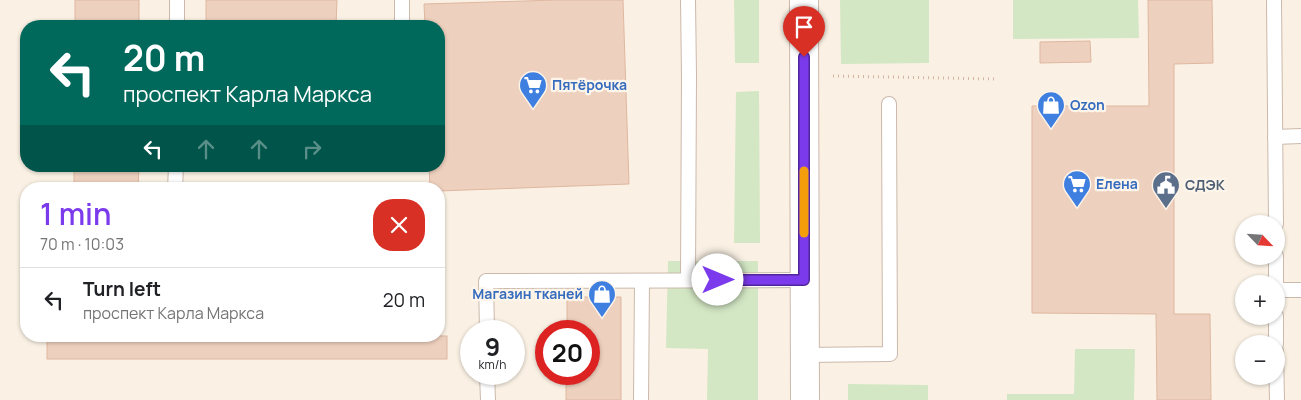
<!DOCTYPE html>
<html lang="en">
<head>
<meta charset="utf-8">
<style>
	:root { --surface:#fff; --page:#f2f2f2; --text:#202124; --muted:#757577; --line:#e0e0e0; --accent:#7c3aed }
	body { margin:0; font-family:Manrope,sans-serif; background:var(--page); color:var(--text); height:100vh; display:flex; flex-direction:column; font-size:19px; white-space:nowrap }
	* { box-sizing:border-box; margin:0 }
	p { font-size:16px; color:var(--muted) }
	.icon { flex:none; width:28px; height:28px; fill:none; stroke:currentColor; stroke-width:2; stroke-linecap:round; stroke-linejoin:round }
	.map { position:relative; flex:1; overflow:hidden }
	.side { position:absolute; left:20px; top:182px; width:425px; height:160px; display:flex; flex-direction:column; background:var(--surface); border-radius:20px; box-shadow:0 1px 4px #0004 }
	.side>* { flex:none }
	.top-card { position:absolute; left:20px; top:20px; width:425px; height:152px; border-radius:20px; box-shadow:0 1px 4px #0004; background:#00695c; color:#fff; overflow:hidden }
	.needle { width:32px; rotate:115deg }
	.fabs { position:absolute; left:1235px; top:215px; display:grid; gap:10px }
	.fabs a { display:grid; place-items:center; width:50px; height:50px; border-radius:50%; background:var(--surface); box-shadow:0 1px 4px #0004; font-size:25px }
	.speed { position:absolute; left:460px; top:320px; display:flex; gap:10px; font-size:25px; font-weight:700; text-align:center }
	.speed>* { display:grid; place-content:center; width:65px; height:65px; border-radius:50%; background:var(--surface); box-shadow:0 1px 4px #0004; line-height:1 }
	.speed small { font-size:12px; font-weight:400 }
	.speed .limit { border:8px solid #d22; background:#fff; color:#111 }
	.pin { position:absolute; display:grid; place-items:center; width:42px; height:42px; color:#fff; margin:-51px -21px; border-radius:50% 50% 50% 0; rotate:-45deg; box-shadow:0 0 5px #0007 }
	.pin .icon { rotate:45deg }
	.me { position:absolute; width:55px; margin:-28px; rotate:90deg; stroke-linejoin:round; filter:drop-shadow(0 0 4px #0008) }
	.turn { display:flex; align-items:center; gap:18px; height:105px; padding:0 20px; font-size:22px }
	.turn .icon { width:65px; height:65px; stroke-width:2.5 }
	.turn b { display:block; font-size:35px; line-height:42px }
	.lanes { display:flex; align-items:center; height:48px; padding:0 20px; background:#0003; justify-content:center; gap:25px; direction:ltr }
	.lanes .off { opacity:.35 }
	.round { display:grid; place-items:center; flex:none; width:52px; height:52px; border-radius:20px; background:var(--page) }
	.head { display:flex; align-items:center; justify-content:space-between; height:85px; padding:0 20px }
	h1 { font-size:30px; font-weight:600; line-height:38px; color:var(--accent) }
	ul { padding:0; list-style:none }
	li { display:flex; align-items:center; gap:15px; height:65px; padding:0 20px; border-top:1px solid var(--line) }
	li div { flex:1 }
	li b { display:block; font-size:19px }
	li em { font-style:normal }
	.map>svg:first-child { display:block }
	.green { fill:#d3e7c4 }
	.building { fill:#eed0be; stroke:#dfb7a0 }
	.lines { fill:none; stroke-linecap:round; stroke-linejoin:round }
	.service-casing { stroke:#cbb9ab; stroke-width:16 }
	.tertiary-casing { stroke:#cbb9ab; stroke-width:30 }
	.path { stroke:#d2b3a1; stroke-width:3; stroke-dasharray:1 4; stroke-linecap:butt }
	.service { stroke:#fff; stroke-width:14 }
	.tertiary { stroke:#fff; stroke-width:28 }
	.route-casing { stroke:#51269a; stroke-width:12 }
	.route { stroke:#7c3aed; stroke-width:9 }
	.slow { stroke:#f59e0b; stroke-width:9 }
	.labels { text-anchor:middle; stroke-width:4.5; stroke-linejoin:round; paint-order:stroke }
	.shop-label { font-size:14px; font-weight:bold; fill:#366cbe; stroke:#fef5ea; text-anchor:start }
	.service-label { font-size:14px; font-weight:bold; fill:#4e5e75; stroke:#fef5ea; text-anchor:start }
</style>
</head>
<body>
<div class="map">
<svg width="1301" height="400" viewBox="0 0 1301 400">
	<rect width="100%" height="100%" fill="#faf1e4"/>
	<g class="green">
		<path d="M 734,0 L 759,0 L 759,63 L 735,63 Z"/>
		<path d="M 840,0 L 929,0 L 929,63 L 841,64 Z"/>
		<path d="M 1013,0 L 1138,0 L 1139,38 L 1013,39 Z"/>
		<path d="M 759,91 L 760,243 L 734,243 L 736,92 Z"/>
		<path d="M 668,261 L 758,261 L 758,400 L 707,400 L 708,349 L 666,348 Z"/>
		<path d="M 1075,349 L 1135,349 L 1134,400 L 1007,400 L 1007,394 L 1074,394 Z"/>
		<path d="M 848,384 L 928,385 L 928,400 L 848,400 Z"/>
	</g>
	<g class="building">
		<rect x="75" y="0" width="64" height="26"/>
		<path d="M 206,0 L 337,0 L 336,26 L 206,26 Z"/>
		<path d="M 556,0 L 623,0 L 629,184 L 439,191 L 439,189 L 430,189 L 429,166 L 439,166 L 439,26 L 425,26 L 424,4 Z"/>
		<path d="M 1148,0 L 1212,0 L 1213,63 L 1174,64 L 1174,314 L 1210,314 L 1211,400 L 1157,400 L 1156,314 L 1032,313 L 1032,106 L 1149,106 Z"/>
		<path d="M 1090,41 L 1091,62 L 1040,63 L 1040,42 Z"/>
		<path d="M 74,166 L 139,166 L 138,189 L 74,189 Z"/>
		<path d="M 567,297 L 621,297 L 621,400 L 566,400 L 566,374 L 589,374 L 589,331 L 567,331 Z"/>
		<rect x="47" y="336" width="400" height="23"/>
	</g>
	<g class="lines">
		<g class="service-casing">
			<g id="service">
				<path d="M 402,0 L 402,26"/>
				<path d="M 688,0 L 689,76 L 688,280"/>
				<path d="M 1274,0 L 1276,224"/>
				<path d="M 177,26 L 177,0"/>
				<path d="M 1275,137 L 1301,136"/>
				<path d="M 175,189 L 176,166"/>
				<path d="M 1276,256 L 1276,284"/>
				<path d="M 1276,290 L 1301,290"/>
				<path d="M 1276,316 L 1276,344"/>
				<path d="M 487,331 L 486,281 L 804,280"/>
				<path d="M 1276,351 L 1277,400"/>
				<path d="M 804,355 L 890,354 L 889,104"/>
				<path d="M 487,374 L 488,400"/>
				<path d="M 641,400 L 642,281"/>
			</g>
		</g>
		<g class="tertiary-casing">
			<path id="tertiary" d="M 804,0 L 805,400"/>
		</g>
		<path class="path" d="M 833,76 L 997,79"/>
		<use href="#service" class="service"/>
		<use href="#tertiary" class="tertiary"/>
	</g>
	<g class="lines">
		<g class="route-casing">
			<path id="route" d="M 718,280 L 804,280 L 804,57"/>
		</g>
		<use href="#route" class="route"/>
		<path class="slow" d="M 804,233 L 804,171"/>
	</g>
	<defs>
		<g id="supermarket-pin" transform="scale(1.4375)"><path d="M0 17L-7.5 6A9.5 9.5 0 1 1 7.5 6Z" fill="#3f7fe0" stroke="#fef5ea"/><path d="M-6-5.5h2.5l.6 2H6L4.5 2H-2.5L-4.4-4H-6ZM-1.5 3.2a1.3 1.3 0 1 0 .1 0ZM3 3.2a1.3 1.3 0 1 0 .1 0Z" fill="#fff"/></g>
		<g id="shop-pin" transform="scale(1.4375)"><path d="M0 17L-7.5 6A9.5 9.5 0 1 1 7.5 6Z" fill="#3f7fe0" stroke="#fef5ea"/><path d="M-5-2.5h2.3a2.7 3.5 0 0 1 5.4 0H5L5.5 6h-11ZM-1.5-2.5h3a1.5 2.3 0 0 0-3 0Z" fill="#fff"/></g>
		<g id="civic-pin" transform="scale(1.4375)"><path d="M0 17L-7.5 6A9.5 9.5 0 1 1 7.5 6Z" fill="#5c6f8a" stroke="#fef5ea"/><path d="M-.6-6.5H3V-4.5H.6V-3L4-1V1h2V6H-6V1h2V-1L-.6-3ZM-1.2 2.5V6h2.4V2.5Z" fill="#fff"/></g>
	</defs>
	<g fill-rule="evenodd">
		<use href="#supermarket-pin" x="533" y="85"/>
		<use href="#shop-pin" x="1051" y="105"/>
		<use href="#supermarket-pin" x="1077" y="184"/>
		<use href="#civic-pin" x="1166" y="185"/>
		<use href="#shop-pin" x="602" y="294"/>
	</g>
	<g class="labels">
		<g class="shop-label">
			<text x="552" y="90">Пятёрочка</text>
			<text x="1070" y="110">Ozon</text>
			<text x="1096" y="189">Елена</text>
			<text x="583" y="299" text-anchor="end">Магазин тканей</text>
		</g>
		<g class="service-label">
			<text x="1185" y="190">СДЭК</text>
		</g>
	</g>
</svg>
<div class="fabs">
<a><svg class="needle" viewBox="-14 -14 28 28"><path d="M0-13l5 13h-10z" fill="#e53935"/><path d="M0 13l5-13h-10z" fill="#757577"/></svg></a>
<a>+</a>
<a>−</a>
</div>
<div class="speed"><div>9<small>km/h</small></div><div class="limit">20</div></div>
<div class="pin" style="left:804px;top:57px;background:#d93025"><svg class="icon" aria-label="arrive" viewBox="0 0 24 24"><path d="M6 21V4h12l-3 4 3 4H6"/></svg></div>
<svg class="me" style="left:718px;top:280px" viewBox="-20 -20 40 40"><circle r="19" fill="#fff"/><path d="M0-13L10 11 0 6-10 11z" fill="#7c3aed"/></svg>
<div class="top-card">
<div class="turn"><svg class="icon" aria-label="left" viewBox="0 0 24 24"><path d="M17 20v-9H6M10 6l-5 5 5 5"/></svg><div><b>20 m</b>проспект Карла Маркса</div></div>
<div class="lanes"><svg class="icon" aria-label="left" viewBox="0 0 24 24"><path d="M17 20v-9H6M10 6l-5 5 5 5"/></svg><svg class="icon off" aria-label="ahead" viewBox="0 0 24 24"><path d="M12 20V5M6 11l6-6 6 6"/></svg><svg class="icon off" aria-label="ahead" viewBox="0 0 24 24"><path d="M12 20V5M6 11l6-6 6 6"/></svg><svg class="icon off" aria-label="right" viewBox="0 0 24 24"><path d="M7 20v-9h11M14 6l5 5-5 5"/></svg></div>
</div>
<section class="side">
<div class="head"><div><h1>1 min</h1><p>70 m · 10:03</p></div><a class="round" style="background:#d93025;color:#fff"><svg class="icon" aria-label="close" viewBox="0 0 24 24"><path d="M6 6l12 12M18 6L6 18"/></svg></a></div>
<ul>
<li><svg class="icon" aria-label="left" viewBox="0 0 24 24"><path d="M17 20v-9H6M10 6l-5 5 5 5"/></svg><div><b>Turn left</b><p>проспект Карла Маркса</p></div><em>20 m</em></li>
</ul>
</section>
</div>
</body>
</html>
